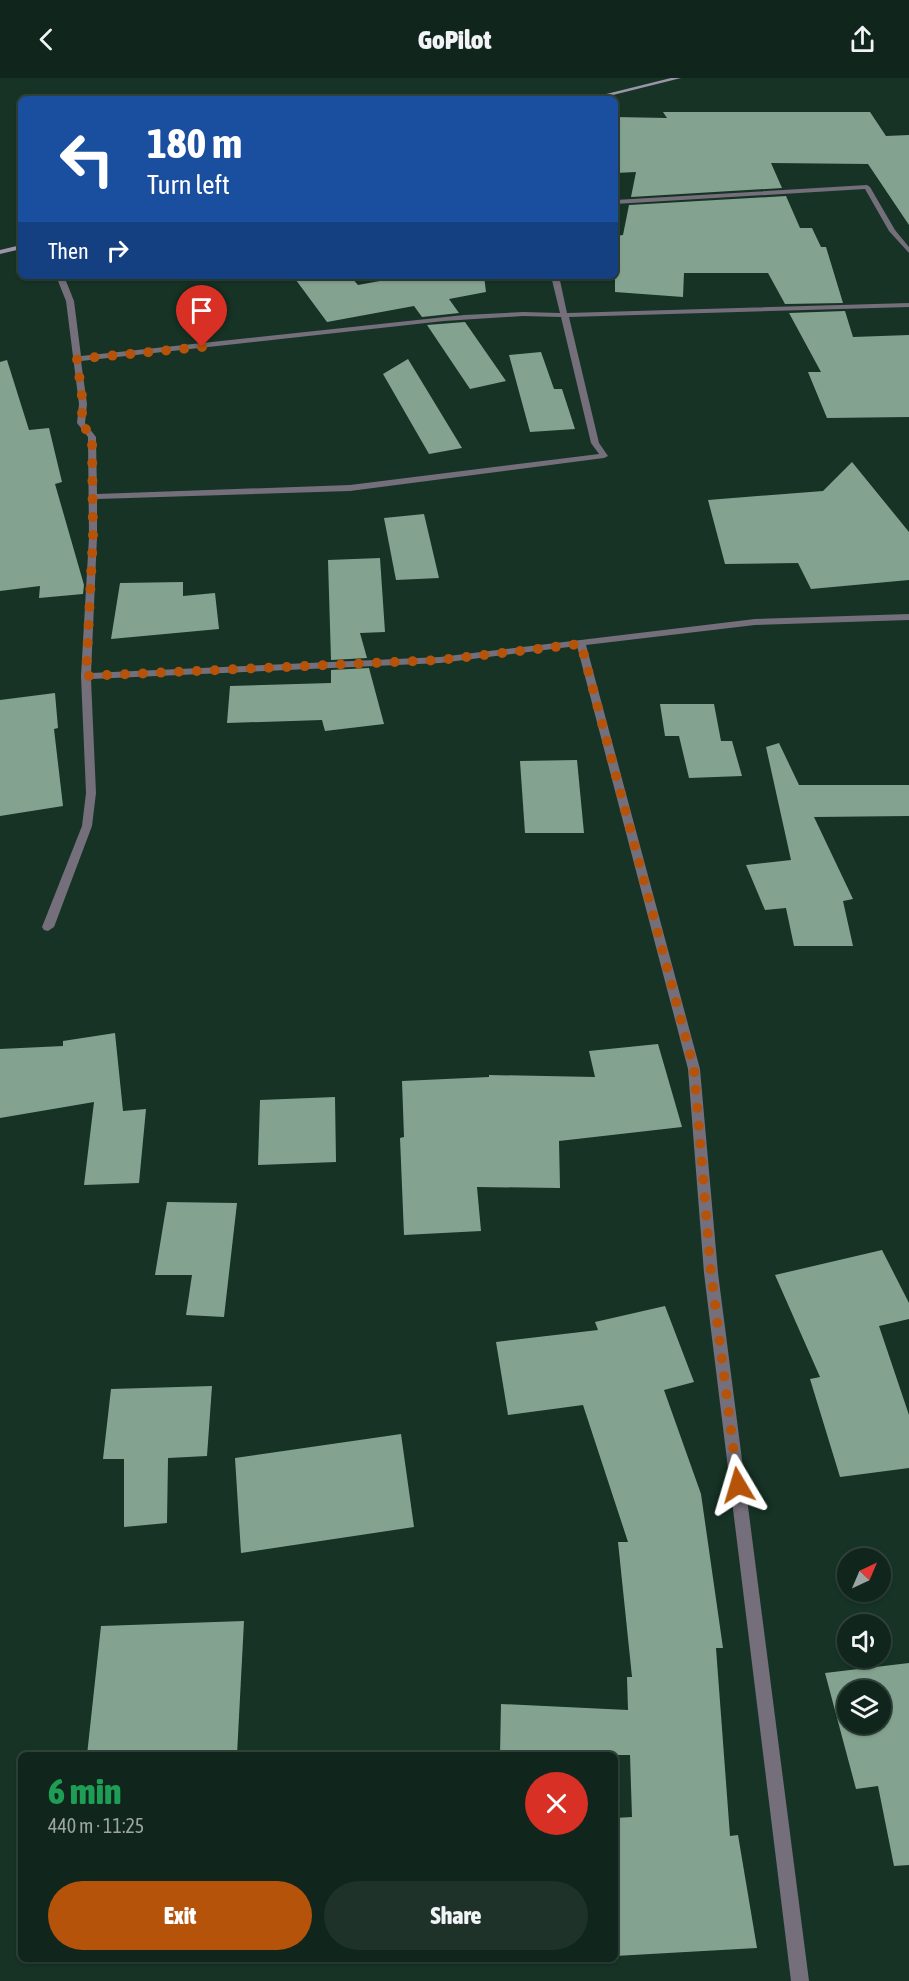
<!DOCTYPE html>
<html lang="en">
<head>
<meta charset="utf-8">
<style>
	:root { --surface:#10261c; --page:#1e3229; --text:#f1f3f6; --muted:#9ca5a3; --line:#30433b; --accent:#b45309 }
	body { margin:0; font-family:"Asap Condensed",sans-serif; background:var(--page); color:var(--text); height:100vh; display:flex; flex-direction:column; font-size:22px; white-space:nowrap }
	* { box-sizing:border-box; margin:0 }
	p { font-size:20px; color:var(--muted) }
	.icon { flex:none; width:33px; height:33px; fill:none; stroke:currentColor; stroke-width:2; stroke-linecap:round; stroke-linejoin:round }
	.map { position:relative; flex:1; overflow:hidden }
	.side { position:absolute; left:18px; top:1674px; width:600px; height:210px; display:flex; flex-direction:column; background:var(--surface); border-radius:9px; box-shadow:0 2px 4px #0004,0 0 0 2px var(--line) }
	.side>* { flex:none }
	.banner { position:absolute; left:18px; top:18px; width:600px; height:183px; border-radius:9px; box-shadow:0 2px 4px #0004,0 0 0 2px var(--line); background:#1a4fa0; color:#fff; overflow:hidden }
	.needle { width:39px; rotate:44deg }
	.tools { position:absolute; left:837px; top:1470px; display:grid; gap:12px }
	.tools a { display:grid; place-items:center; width:54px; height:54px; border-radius:50%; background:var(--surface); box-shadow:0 2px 4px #0004,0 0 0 2px var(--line); font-size:30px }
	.pin { position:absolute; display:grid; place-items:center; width:51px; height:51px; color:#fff; margin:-62px -26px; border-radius:50% 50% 50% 0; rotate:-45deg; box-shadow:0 0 6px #0007 }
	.pin .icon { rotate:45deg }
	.me { position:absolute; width:66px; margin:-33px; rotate:353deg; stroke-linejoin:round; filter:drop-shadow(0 0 4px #0008) }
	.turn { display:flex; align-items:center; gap:21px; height:126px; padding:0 30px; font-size:27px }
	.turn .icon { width:78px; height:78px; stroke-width:2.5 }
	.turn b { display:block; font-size:42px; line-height:51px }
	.then { display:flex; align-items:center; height:57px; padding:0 30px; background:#0003; gap:12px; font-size:22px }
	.round { display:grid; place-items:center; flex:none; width:63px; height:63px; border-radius:32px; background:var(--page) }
	.overview { display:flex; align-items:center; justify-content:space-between; height:102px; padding:0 30px }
	h1 { font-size:36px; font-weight:800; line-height:45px; color:#1e9e55 }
	.primary-button { display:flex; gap:12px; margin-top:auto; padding:12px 30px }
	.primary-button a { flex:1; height:69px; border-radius:36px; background:var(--accent); color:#fff; font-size:24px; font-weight:800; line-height:69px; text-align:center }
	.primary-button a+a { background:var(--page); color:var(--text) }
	header { display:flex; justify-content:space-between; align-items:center; height:78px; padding:0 30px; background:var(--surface); font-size:27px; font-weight:800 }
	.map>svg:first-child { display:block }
	.building { fill:#83a390; fill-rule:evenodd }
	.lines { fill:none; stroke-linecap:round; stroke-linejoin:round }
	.street { fill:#746f7b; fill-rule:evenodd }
	.secondary { fill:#9c94a8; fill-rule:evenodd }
	.route { stroke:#b45309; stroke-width:10; stroke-dasharray:0 18 }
</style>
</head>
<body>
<header><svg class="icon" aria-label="back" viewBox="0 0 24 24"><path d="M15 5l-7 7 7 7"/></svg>GoPilot<svg class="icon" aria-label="share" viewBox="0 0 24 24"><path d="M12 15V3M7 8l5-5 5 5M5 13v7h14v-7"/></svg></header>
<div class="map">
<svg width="909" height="1903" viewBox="0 0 909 1903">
	<rect width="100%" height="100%" fill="#163325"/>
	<g class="building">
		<path d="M 663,34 L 870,34 L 886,58 L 909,57 L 909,147 L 868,86 L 771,85 L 782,110 L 631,119 L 636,94 L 615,95 L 615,39 L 667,40 Z"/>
		<path d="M 786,118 L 800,150 L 812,150 L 821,169 L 826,169 L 843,225 L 785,226 L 768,195 L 684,195 L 683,219 L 615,214 L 615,158 L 623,157 L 629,127 Z"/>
		<path d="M 293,198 L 350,198 L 358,207 L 396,200 L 394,198 L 484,198 L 486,214 L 449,221 L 459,235 L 422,239 L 414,228 L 327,244 Z"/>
		<path d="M 845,233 L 853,259 L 909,257 L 909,339 L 827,340 L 808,294 L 821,294 L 789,235 Z"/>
		<path d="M 465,244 L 506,303 L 470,311 L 427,247 Z"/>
		<path d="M 541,274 L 554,311 L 562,311 L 575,351 L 530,354 L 509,277 Z"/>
		<path d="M 408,281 L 462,370 L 429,376 L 383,296 Z"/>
		<path d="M 7,282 L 29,352 L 49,350 L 62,404 L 55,406 L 84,507 L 83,516 L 39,520 L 40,508 L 0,513 L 0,284 Z"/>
		<path d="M 852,384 L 909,454 L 909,502 L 811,511 L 798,485 L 725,486 L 708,422 L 823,413 Z"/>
		<path d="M 424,436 L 439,500 L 396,502 L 384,440 Z"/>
		<path d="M 380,480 L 385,554 L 360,555 L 367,580 L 331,582 L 328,482 Z"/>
		<path d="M 183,504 L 183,518 L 215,515 L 219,551 L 111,561 L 120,505 Z"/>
		<path d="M 369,590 L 384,646 L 325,653 L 322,642 L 227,645 L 230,608 L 331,605 L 331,592 Z"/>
		<path d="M 55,615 L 58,650 L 54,651 L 63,728 L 0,738 L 0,622 Z"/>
		<path d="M 660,626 L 714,626 L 721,663 L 732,663 L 742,698 L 689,700 L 679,658 L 665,658 Z"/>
		<path d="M 779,665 L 799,707 L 909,707 L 909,738 L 814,739 L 853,821 L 843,823 L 853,868 L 794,868 L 786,830 L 765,832 L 746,787 L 791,782 L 766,669 Z"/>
		<path d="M 577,682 L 584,755 L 525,755 L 520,683 Z"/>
		<path d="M 115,955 L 123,1033 L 146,1031 L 139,1105 L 84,1107 L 94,1024 L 0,1040 L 0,971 L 63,968 L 63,963 Z"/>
		<path d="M 658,966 L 682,1049 L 559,1063 L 560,1110 L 477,1109 L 481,1153 L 404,1157 L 400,1060 L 404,1059 L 402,1003 L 489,999 L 489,997 L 595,999 L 589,973 Z"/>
		<path d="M 335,1019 L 336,1084 L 258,1087 L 260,1022 Z"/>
		<path d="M 167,1124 L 237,1125 L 224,1239 L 186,1237 L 192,1197 L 155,1197 Z"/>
		<path d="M 882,1172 L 909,1225 L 909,1241 L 879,1248 L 909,1337 L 909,1390 L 840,1399 L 810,1301 L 820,1299 L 775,1197 Z"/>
		<path d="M 665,1228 L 694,1304 L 664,1312 L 701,1416 L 723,1570 L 716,1570 L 730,1758 L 738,1757 L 757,1870 L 615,1878 L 615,1740 L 632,1739 L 630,1677 L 500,1677 L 501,1626 L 628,1632 L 627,1599 L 632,1599 L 618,1464 L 628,1464 L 583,1327 L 508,1337 L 496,1264 L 598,1252 L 595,1244 Z"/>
		<path d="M 212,1308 L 207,1378 L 168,1380 L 167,1445 L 124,1449 L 124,1381 L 103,1381 L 111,1311 Z"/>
		<path d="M 401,1356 L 414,1449 L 241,1475 L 235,1380 Z"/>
		<path d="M 244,1543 L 237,1677 L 87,1677 L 101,1548 Z"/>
		<path d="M 909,1585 L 909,1787 L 894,1788 L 878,1708 L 856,1711 L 825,1595 ZM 848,1612 L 880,1612 L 880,1646 L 848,1646 Z"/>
	</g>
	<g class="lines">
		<g class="street">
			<path d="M 867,107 L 870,109 L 895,152 L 909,169 L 909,175 L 889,153 L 865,111 L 615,126 L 615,122 Z"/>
			<path d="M 56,198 L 64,198 L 74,223 L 81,278 L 464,237 L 523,234 L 560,235 L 551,198 L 559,198 L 567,235 L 909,225 L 909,229 L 569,239 L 599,365 L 608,378 L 604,380 L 350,413 L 97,421 L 97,459 L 91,595 L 440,579 L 755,541 L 909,536 L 909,542 L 755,547 L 586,567 L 700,991 L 718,1195 L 809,1903 L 791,1903 L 704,1195 L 688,991 L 577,568 L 440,585 L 91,601 L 96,715 L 92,748 L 54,849 L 48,853 L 44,852 L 42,849 L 82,748 L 86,715 L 81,598 L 89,459 L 88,359 L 77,345 L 79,326 L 66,223 ZM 523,238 L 561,239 L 591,365 L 599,376 L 350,407 L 97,416 L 96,359 L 85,345 L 87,326 L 81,283 L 444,243 Z"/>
		</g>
		<g class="secondary">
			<path d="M 671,0 L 681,0 L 597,21 L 586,21 Z"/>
			<path d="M 21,167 L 21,171 L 0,176 L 0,172 Z"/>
		</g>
	</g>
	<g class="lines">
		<path class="route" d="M 202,269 L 77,281 L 83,326 L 81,345 L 92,359 L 93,459 L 86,598 L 440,582 L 581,566 L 694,991 L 711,1195 L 738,1407"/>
	</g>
</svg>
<div class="tools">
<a><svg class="needle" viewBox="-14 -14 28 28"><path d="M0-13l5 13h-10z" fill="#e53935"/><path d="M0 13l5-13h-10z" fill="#9ca5a3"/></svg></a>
<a><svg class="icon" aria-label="sound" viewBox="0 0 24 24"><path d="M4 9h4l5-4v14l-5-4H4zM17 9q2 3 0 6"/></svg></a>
<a><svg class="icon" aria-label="layers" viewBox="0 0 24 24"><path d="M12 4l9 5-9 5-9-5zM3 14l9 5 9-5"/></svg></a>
</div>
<div class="pin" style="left:202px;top:269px;background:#d93025"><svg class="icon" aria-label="arrive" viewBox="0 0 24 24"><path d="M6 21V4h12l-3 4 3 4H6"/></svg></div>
<svg class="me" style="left:738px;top:1407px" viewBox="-20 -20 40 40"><path d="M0-17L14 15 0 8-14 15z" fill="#b45309" stroke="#fff" stroke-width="4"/></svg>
<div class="banner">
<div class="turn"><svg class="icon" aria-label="left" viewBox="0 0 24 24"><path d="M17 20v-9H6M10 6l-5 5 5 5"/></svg><div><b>180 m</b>Turn left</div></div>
<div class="then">Then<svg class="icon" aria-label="right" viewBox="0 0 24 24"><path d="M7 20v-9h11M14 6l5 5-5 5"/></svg></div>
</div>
<section class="side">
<div class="overview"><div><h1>6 min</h1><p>440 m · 11:25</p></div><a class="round" style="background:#d93025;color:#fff"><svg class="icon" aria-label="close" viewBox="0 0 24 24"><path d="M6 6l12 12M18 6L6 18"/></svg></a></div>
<div class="primary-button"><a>Exit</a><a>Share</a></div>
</section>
</div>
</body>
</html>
